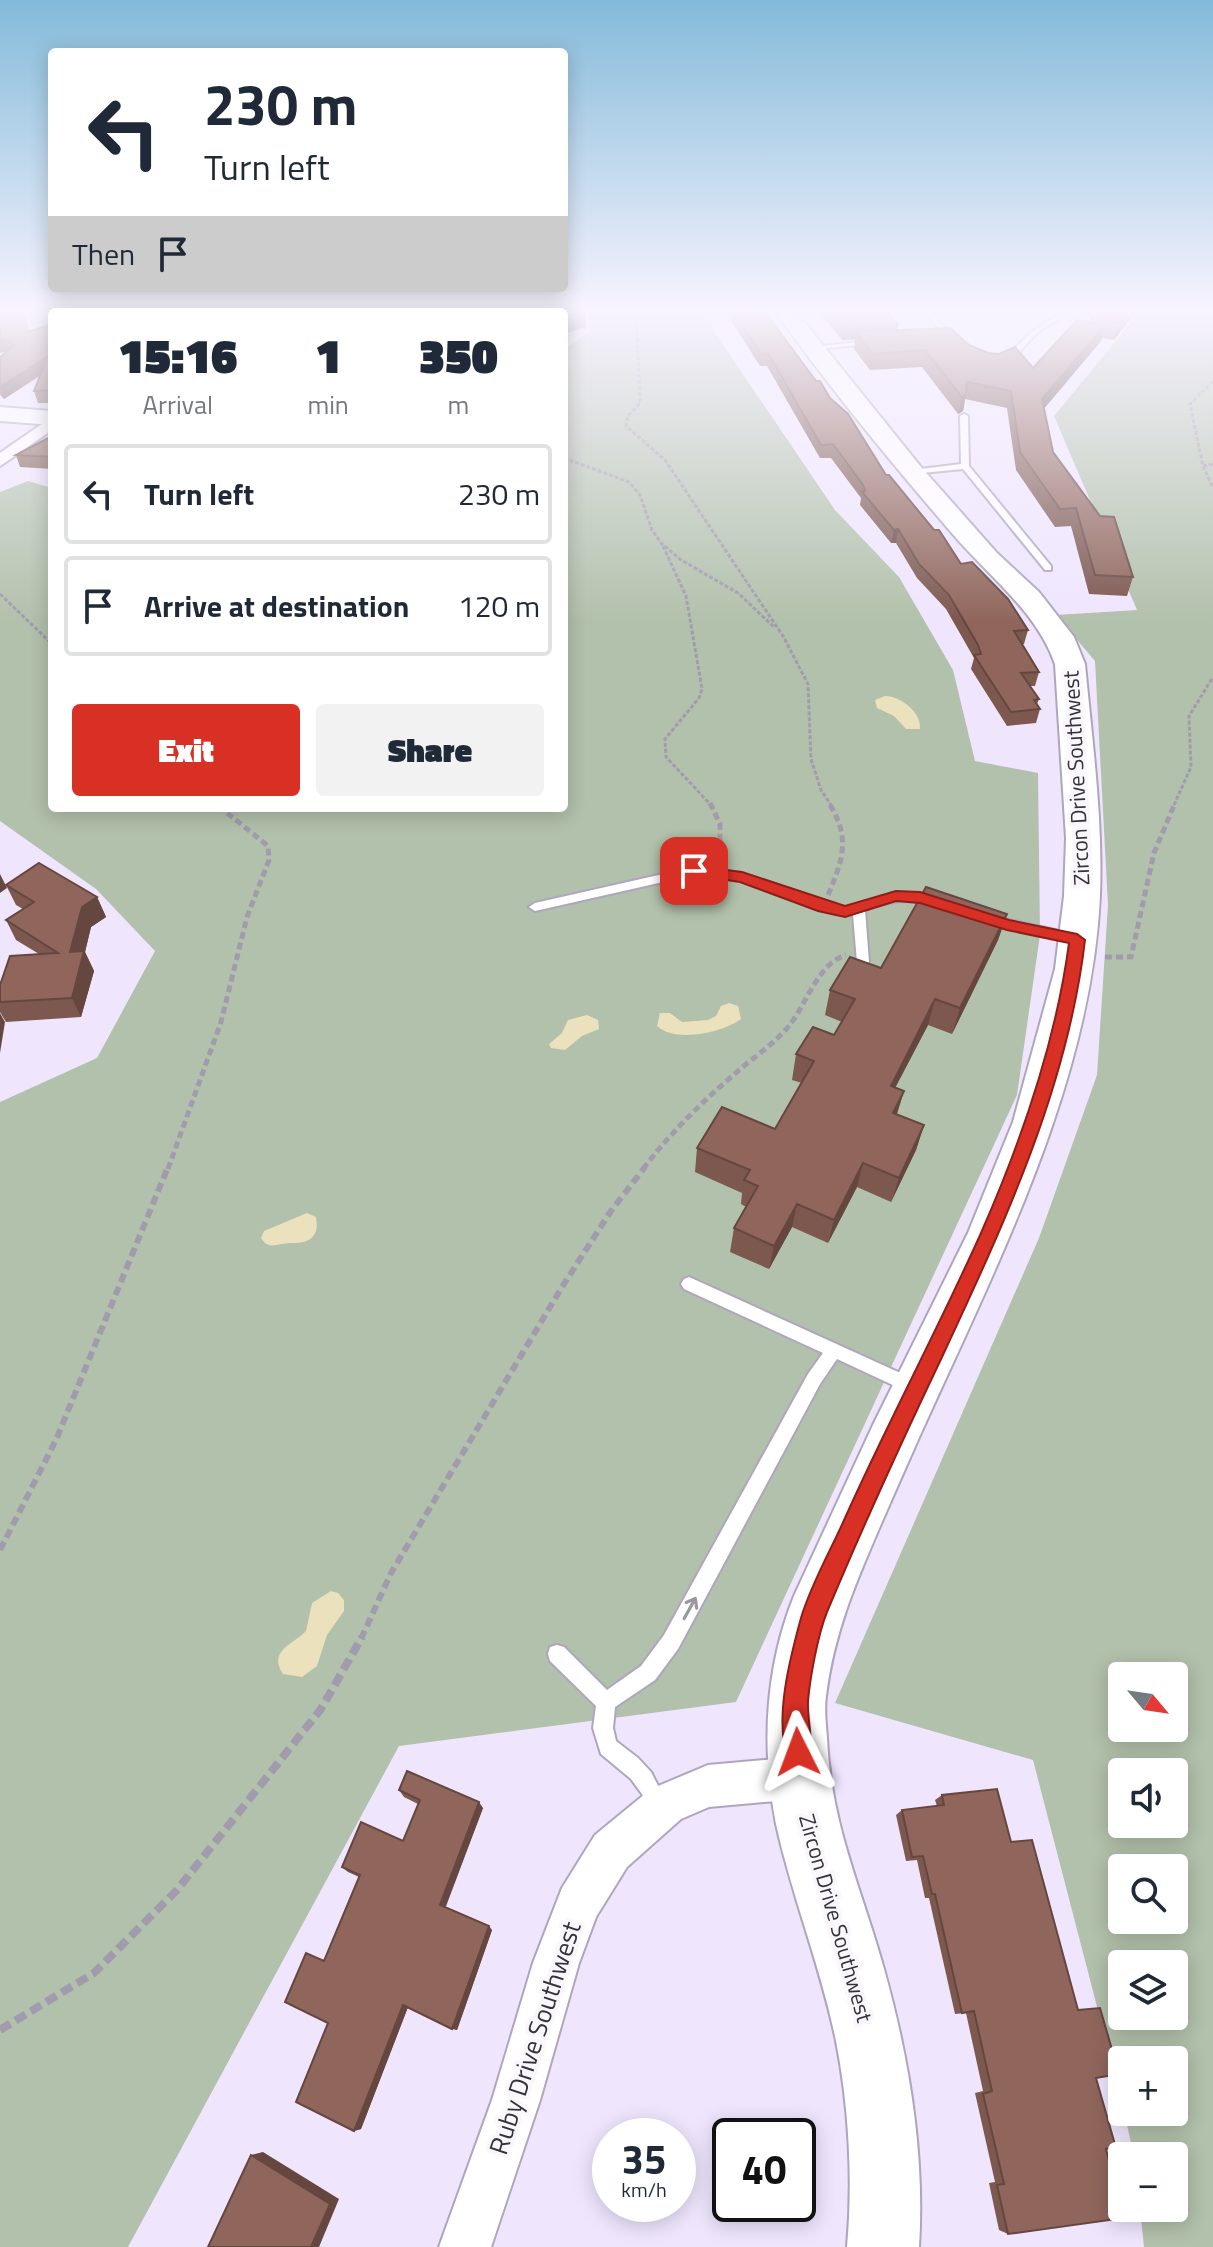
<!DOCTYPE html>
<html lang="en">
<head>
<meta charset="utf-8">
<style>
	:root { --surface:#fff; --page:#f2f2f3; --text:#1f2937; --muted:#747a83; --line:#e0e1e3; --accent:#d93025 }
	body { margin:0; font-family:"Titillium Web",sans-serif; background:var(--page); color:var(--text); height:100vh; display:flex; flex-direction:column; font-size:30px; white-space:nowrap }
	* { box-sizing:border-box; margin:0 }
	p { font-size:26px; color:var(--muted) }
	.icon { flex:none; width:44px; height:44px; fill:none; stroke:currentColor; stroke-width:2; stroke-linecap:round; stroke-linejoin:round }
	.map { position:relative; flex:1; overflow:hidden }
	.side { position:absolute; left:48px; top:308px; width:520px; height:504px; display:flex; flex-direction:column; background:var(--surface); border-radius:8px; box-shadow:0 4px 20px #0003 }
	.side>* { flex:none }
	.guide { position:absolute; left:48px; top:48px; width:520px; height:244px; border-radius:8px; box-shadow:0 4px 20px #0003; background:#fff; color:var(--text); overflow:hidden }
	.needle { width:52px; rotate:119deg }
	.controls { position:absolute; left:1108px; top:1662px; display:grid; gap:16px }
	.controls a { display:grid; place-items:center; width:80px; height:80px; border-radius:8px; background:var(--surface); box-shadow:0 4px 20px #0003; font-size:40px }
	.speed { position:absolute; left:592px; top:2118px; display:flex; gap:16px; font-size:40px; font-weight:700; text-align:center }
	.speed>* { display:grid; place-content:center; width:104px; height:104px; border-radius:50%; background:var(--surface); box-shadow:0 4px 20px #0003; line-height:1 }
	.speed small { font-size:20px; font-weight:400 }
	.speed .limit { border:4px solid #111; border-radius:12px; background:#fff; color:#111 }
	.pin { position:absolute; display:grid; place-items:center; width:68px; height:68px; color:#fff; margin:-34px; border-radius:16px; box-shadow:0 4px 12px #0006 }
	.me { position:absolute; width:88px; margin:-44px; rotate:357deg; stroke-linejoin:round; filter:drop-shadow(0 0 6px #0008) }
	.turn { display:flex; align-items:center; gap:28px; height:168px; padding:0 24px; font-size:36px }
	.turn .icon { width:104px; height:104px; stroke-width:2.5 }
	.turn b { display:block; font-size:56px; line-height:68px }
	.then { display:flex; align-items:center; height:76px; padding:0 24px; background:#0003; gap:16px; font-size:30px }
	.eta { display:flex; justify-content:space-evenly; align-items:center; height:136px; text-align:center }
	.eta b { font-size:48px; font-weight:800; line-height:56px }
	.button { display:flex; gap:16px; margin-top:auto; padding:16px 24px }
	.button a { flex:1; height:92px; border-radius:8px; background:var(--accent); color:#fff; font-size:32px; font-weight:800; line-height:92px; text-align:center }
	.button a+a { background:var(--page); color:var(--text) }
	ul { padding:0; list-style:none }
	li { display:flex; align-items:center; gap:24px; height:100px; margin:0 16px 12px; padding:0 8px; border:4px solid var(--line); border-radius:8px }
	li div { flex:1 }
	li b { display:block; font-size:30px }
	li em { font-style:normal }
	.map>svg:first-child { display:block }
	.green { fill:#b2c1ab; fill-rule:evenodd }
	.sand { fill:#ebe1bc }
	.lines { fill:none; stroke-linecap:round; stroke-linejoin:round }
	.lane-casing { stroke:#afa6bd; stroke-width:4 }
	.street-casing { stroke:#afa6bd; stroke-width:4 }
	.secondary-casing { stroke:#afa6bd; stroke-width:4 }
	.path-far3 { stroke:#a29bad; stroke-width:3; stroke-dasharray:4 2; stroke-linecap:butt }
	.path-far2 { stroke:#a29bad; stroke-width:5; stroke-dasharray:7 4; stroke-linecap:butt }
	.path-far1 { stroke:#a29bad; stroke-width:6; stroke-dasharray:9 5; stroke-linecap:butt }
	.path { stroke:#a29bad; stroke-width:8; stroke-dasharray:12 6; stroke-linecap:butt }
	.lane { fill:#fff; fill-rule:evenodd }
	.street { fill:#fff; fill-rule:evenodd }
	.secondary { fill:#fff; fill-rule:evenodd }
	.wall { fill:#7c584f }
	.shaded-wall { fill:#654740 }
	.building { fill:#90665c; stroke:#654740; stroke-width:2 }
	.oneway { stroke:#9a989d }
	.route { fill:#d93025; stroke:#8d1f18; stroke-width:2 }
	.labels { text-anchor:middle; stroke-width:8; stroke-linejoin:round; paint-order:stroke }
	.street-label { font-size:22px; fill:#36323b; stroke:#f9f7fc }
	.near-street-label { font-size:26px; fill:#36323b; stroke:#f9f7fc }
</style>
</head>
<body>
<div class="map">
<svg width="1213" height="2247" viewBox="0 0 1213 2247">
	<rect width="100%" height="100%" fill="#efe6fe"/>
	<g class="green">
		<path d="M 38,308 L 255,308 L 242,312 L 52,312 L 52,315 Z"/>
		<path d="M 589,308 L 698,308 L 835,510 L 899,577 L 953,670 L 975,761 L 1038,773 L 1040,935 L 1017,1095 L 736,1702 L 399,1746 L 128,2247 L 0,2247 L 0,1102 L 97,1058 L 155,951 L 96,889 L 0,821 L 0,492 L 28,481 L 52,488 L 52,808 L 564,808 L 564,349 L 591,331 Z"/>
		<path d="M 1143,308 L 1213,308 L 1213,2247 L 1144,2247 L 1140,2208 L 1174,2208 L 1174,2156 L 1134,2156 L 1124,2112 L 1174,2112 L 1174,2060 L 1122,2060 L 1122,2103 L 1033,1760 L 835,1703 L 1039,1238 L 1097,1075 L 1108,905 L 1095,661 L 1056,615 L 1137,610 L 1054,416 ZM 1122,1676 L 1174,1676 L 1174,1728 L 1122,1728 ZM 1122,1772 L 1174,1772 L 1174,1824 L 1122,1824 ZM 1122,1868 L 1174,1868 L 1174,1920 L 1122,1920 ZM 1122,1964 L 1174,1964 L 1174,2016 L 1122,2016 Z"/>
	</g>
	<g class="sand">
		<path d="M 885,696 C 901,696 922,713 920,729 L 906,729 L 894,716 L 877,708 L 875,700 Z"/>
		<path d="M 729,1003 L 738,1006 L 741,1019 C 722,1033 675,1043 657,1026 L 660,1013 L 670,1013 L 682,1022 L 708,1020 L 716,1016 L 721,1006 Z"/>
		<path d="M 587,1015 L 598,1020 L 599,1029 L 582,1036 L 565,1050 L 551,1048 L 549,1044 L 562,1033 L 568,1020 Z"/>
		<path d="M 307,1213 L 316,1217 C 320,1238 308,1244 290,1243 C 277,1243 269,1251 261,1238 L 264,1231 Z"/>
		<path d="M 331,1591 L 338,1593 L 344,1600 L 344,1611 L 327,1635 L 317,1666 L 302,1677 L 283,1674 C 268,1651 292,1645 306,1631 L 312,1603 Z"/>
	</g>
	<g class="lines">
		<g class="lane-casing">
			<g id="lane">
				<path d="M 922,308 L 928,308 L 955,341 L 955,343 L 951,343 Z"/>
				<path d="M 1068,308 L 1075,308 L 1037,333 L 1007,365 L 1001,365 L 1001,361 L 1033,331 Z"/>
				<path d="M 870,341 L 872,344 L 814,349 L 811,347 Z"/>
				<path d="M 964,414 L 968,416 L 969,466 L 1051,566 L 1051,570 L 1045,570 L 963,469 L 912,474 L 908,472 L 912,470 L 961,464 L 960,416 Z"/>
				<path d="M 694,867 L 742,873 L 826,904 L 845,908 L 896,892 L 920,894 L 942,900 L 944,903 L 938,907 C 906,898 896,900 865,910 L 869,962 L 863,966 L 857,962 L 853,914 L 845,916 L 819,910 L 740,881 L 694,875 L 535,911 L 529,907 L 535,903 Z"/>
				<path d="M 988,915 L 1077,935 L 1083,939 L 1077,943 L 984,922 L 982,919 L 984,916 Z"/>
				<path d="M 689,1277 L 918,1381 L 920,1386 L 918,1391 L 912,1394 L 837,1359 L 820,1384 L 678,1649 L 655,1680 L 615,1707 L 613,1728 L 616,1741 L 638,1758 L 651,1772 L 668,1805 L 665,1812 L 658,1815 L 651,1812 L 642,1794 L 631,1779 L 601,1754 L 593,1728 L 596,1706 L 550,1661 L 548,1654 L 550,1647 L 557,1645 L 564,1647 L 607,1690 L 641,1666 L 664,1635 L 808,1374 L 823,1353 L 684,1289 L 681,1284 L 684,1279 Z"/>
			</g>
		</g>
		<g class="street-casing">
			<g id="street">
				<path d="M 528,308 L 525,312 L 511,312 L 514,308 Z"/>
				<path d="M 52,417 L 52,430 L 0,466 L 0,453 Z"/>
				<path d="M 799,1757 L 814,1763 L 820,1778 L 814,1793 L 799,1799 L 709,1807 L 681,1819 L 627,1867 L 596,1917 L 579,1963 L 540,2100 L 491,2247 L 439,2247 L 492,2100 L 533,1963 L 562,1888 L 595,1835 L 651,1789 L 708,1765 Z"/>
			</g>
		</g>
		<g class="secondary-casing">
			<g id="secondary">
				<path d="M 249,308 L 280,308 L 277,312 L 246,312 Z"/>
				<path d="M 773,308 L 793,308 L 921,467 L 997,553 L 1039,592 L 1074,637 L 1085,664 C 1092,740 1103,818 1100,895 C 1093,1053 1024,1208 959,1350 C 932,1408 906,1466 881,1524 C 856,1582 834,1632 826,1696 C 824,1710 826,1724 827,1738 C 831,1825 861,1887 884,1969 C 909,2058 925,2154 919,2247 L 847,2247 C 853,2181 849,2106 836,2041 C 821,1967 792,1897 776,1824 C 761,1748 765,1668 794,1596 L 873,1425 L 968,1233 L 1013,1122 L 1055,969 L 1064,896 L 1066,838 L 1055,664 C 1036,610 987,575 951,532 C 889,460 828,386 773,308 Z"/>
				<path d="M 0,407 L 52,411 L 52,425 L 0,421 Z"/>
			</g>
		</g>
		<g class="path-far3">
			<path d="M 211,308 L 225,308"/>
			<path d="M 636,308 L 640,403 L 628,416 L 626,426 L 665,460 L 783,636 L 808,684 L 811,759 L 821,790 L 831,805"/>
			<path d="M 1213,381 L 1190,404 L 1203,466 L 1213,488"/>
			<path d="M 564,458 L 629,482 L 640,495 L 652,530 L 661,543 L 681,560 L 738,593 L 774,627"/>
			<path d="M 1203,466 L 1213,464"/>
			<path d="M 663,546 L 686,596 L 702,689 L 699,698 L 665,739 L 666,757 L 711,805"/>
			<path d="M 0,594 L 52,644"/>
			<path d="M 1174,805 L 1191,767 L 1189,716 L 1213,677"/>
		</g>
		<g class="path-far2">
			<path d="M 710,803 L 720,824 L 720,861"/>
			<path d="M 828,895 C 843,859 851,839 829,803"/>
			<path d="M 1105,957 L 1131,957 L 1154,853 L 1175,803"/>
			<path d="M 168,1169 L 221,1022 L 247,917 L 269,860 L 268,846 L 221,808"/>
			<path d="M 643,1169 C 671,1132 703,1101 738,1071 C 754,1057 775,1043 789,1026 C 806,1005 818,963 846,955"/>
		</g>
		<g class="path-far1">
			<path d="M 0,1550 L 56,1440 L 168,1167"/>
			<path d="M 361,1639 L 391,1573 L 562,1287 L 611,1211 L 645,1167"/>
		</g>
		<path class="path" d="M 0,2030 L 94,1973 L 177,1890 L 321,1709 L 362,1637"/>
		<use href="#lane" class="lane"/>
		<use href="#street" class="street"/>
		<use href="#secondary" class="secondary"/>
	</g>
	<g class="wall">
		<path d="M 427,308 L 501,308 L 501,312 L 430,312 Z"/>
		<path d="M 723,308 L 762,308 L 816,381 L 830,398 L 886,475 L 961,564 L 1028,630 L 1024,644 L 1022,644 L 1039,672 L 1035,686 L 1030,686 L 1039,699 L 1037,704 L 1040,709 L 1036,723 L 1007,726 L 971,669 L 974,658 L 946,609 L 917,578 L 896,543 L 891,543 L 860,505 L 861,498 L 831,458 L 820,458 L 767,366 L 760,366 Z"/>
		<path d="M 816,308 L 883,308 L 898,324 L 897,330 L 969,345 L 988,353 L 1033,368 L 1090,322 L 1091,318 L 1138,310 L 1114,340 L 1102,338 L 1101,341 L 1044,408 L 1053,452 L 1133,577 L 1127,596 L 1089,594 L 1071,526 L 1055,527 L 1016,470 L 1007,408 L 965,399 L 963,411 L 958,414 L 922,367 L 870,370 L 854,349 L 855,339 L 842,340 Z"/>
		<path d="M 14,315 L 30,331 L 52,324 L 52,403 L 38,403 L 34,391 L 40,375 L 4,399 L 0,395 L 0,357 L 7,351 L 0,353 Z"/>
		<path d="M 52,436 L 52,469 L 20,467 L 16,455 Z"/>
		<path d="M 6,885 L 97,897 L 106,917 L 91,927 L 85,952 L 94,971 L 81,1017 L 6,1022 L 0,1012 L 0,985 L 39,954 L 16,940 L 6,920 L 23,909 L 16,905 Z"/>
		<path d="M 1007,914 L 998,940 L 952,1034 L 928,1025 L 895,1088 L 904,1091 L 897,1114 L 924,1125 L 916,1150 L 891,1202 L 857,1187 L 828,1243 L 792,1227 L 769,1269 L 730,1252 L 734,1228 L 746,1207 L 741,1204 L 742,1193 L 695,1172 L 697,1148 L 775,1129 L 802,1083 L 792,1080 L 796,1054 L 834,1035 L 842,1022 L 825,1015 L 830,990 Z"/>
		<path d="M 399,1790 L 483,1808 L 445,1907 L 492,1930 L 457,2030 L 408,2007 L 361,2129 L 354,2131 L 328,2023 L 324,1960 L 359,1877 L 348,1872 L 342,1867 L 403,1841 L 418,1804 L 404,1797 Z"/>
		<path d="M 942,1795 L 1011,1842 L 1096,2078 L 1106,2149 L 1008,2234 L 999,2230 L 989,2183 L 995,2182 L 975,2093 L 983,2091 L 966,2013 L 955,2014 L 929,1898 L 925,1898 L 917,1860 L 906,1861 L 896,1815 L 902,1810 L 937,1806 L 935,1800 Z"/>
	</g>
	<g class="shaded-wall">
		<path d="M 1131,308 L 1138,308 L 1114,340 L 1119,323 Z"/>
		<path d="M 585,316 L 586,327 L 564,334 L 564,322 Z"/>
		<path d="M 898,324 L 896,336 L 856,332 L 855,339 L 842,340 L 844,329 Z"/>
		<path d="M 1105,325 L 1101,341 L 1038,416 L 1042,399 Z"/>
		<path d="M 5,339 L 9,350 L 0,353 L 0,340 Z"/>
		<path d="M 48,356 L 52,368 L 4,399 L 0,387 Z"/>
		<path d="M 966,394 L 963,411 L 958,414 L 962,397 Z"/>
		<path d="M 898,529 L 896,543 L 891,543 L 894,530 Z"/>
		<path d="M 0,874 L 7,888 L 0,893 Z"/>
		<path d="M 97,897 L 106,917 L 91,927 L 85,952 L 94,971 L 81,1017 L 72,998 L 70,952 L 82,907 Z"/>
		<path d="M 1007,914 L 998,940 L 952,1034 L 960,1008 Z"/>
		<path d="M 935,999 L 928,1025 L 883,1111 L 891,1086 Z"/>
		<path d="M 0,1013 L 5,1022 L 0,1053 Z"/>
		<path d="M 904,1091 L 896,1116 L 893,1113 Z"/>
		<path d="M 924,1125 L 916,1150 L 891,1202 L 899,1178 Z"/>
		<path d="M 863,1163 L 857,1187 L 828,1243 L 834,1220 Z"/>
		<path d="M 797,1204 L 792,1227 L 769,1269 L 774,1246 Z"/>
		<path d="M 479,1802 L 483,1808 L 445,1909 L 440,1905 Z"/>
		<path d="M 489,1926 L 492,1930 L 457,2030 L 452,2029 Z"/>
		<path d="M 403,2005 L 408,2007 L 361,2129 L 354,2131 Z"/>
		<path d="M 263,2152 L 339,2199 L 319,2247 L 311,2247 L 251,2155 Z"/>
	</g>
	<g class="building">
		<path d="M 0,308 L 8,308 L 14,315 L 25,316 L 28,332 L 52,324 L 52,390 L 34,391 L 48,356 L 0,387 L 0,357 L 14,345 L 5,339 L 0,340 Z"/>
		<path d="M 434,308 L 501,308 L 501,312 L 437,312 Z"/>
		<path d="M 553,308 L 585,308 L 585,316 L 564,322 L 564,312 L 554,312 Z"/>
		<path d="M 731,308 L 762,308 L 816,381 L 820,381 L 830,398 L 848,414 L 886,475 L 889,475 L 934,530 L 939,530 L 961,564 L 972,562 L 1008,599 L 1028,630 L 1014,631 L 1039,672 L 1021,673 L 1039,699 L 1034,700 L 1040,709 L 1011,712 L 974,655 L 981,654 L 978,645 L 949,595 L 919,564 L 898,529 L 894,530 L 862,492 L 865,491 L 863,485 L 833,444 L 821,445 L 768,353 L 761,354 Z"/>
		<path d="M 826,308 L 883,308 L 898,324 L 844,329 Z"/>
		<path d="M 1100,308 L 1131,308 L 1119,323 L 1091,318 Z"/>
		<path d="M 1077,320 L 1105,325 L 1042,399 L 1053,452 L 1100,516 L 1114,517 L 1133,577 L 1095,575 L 1076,508 L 1060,509 L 1020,452 L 1011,391 L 967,382 L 966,394 L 962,397 L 925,350 L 873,354 L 856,332 L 950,328 L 969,345 L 988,353 L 999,354 L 1015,347 L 1033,368 Z"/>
		<path d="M 52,436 L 52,457 L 16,455 Z"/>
		<path d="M 39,863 L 97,897 L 82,907 L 70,952 L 84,951 L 72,998 L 0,1002 L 0,985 L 10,956 L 58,953 L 6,920 L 34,902 L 6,885 Z"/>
		<path d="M 926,887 L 1007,914 L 960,1008 L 935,999 L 891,1086 L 904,1091 L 893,1113 L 924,1125 L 899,1178 L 863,1163 L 834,1220 L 797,1204 L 774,1246 L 734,1228 L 758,1186 L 744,1180 L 750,1170 L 697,1148 L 722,1107 L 775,1129 L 814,1061 L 796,1054 L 813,1027 L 834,1035 L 855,999 L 830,990 L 850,957 L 881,968 Z"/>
		<path d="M 407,1771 L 479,1802 L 440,1905 L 489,1926 L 452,2029 L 403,2005 L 354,2131 L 296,2102 L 328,2023 L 285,2002 L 306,1953 L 324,1961 L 360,1875 L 342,1867 L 361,1822 L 403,1841 L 420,1800 L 399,1790 Z"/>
		<path d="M 997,1789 L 1011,1842 L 1032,1840 L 1078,2010 L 1100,2008 L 1119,2074 L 1096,2078 L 1116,2148 L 1106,2149 L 1124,2218 L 1008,2234 L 997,2185 L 1004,2184 L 983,2094 L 992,2091 L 974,2011 L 962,2013 L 935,1894 L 932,1894 L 923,1856 L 912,1857 L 902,1810 L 944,1805 L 942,1795 Z"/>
		<path d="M 251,2155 L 330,2204 L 311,2247 L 208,2247 Z"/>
	</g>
	<defs><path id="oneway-shaft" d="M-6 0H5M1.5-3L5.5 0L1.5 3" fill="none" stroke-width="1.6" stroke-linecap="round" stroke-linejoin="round" transform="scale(2)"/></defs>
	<use class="oneway" href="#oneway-shaft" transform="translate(690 1608) rotate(-61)"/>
	<linearGradient id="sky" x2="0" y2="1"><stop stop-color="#83bad9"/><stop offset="0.5" stop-color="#f8f4ff"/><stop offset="1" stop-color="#f8f4ff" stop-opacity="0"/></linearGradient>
	<rect width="1213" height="622" fill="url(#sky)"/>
	<path class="route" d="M 694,866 L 742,872 L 845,906 L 896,891 L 920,892 L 1009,920 L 1077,934 L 1085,940 C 1068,1087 1004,1224 942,1357 C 902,1441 863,1526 827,1612 C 818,1634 810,1678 808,1701 C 807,1721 815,1742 807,1761 L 798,1765 L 789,1761 C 773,1722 790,1658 801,1618 C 811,1584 831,1550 845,1518 C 888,1422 938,1329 981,1233 C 1021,1142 1056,1042 1069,943 L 1007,930 L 920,903 L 896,901 L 845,917 L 818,911 L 740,882 L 688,874 L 686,871 Z"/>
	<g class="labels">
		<g class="street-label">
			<text transform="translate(1076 778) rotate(-93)" y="8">Zircon Drive Southwest</text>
			<text transform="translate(836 1918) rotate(74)" y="8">Zircon Drive Southwest</text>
		</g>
		<g class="near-street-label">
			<text transform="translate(535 2038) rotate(-72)" y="9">Ruby Drive Southwest</text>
		</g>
	</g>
</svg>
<div class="controls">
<a><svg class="needle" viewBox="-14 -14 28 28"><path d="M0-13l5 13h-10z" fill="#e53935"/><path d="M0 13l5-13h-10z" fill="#747a83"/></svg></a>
<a><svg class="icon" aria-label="sound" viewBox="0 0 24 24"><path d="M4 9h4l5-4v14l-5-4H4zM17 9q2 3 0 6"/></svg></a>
<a><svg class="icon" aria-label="search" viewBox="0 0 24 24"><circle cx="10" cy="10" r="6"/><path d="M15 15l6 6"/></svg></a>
<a><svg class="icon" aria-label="layers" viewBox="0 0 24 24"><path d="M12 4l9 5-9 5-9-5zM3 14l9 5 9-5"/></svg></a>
<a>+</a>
<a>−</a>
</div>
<div class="speed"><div>35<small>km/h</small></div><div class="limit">40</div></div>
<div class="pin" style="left:694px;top:871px;background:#d93025"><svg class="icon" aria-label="arrive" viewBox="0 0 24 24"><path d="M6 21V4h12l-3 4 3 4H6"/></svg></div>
<svg class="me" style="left:798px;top:1752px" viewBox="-20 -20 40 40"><path d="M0-17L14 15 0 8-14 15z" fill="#d93025" stroke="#fff" stroke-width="4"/></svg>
<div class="guide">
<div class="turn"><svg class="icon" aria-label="left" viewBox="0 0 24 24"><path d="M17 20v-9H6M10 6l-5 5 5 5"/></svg><div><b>230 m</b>Turn left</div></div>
<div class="then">Then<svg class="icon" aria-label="arrive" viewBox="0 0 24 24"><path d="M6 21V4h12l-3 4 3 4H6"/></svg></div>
</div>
<section class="side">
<div class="eta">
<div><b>15:16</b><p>Arrival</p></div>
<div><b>1</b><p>min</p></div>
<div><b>350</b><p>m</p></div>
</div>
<ul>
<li><svg class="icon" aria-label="left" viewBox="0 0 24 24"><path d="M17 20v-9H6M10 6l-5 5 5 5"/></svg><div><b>Turn left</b></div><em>230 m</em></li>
<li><svg class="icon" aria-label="arrive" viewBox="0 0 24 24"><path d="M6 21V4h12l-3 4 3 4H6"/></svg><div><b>Arrive at destination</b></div><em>120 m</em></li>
</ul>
<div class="button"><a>Exit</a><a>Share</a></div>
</section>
</div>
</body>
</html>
